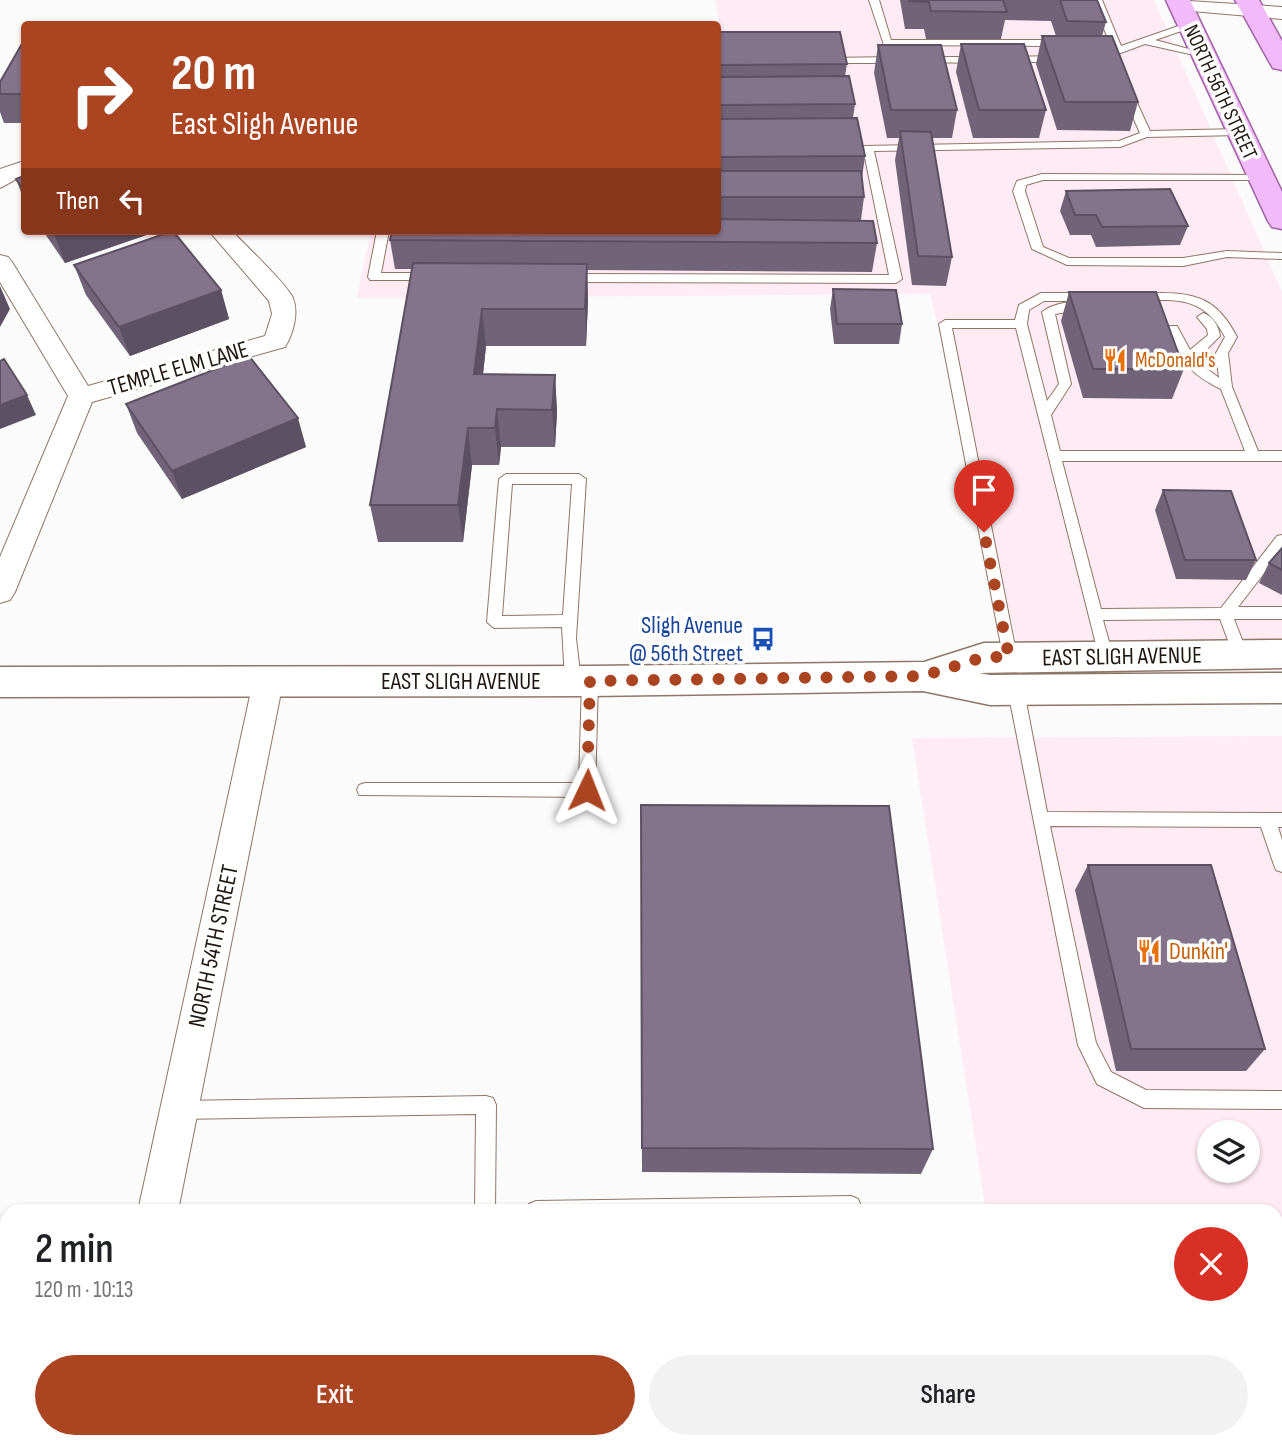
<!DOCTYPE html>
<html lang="en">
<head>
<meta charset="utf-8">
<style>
	:root { --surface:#fff; --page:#f2f2f2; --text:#202124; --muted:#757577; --accent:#ab4421 }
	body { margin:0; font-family:"Sofia Sans Condensed",sans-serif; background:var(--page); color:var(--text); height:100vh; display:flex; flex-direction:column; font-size:26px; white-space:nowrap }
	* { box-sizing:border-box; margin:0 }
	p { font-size:23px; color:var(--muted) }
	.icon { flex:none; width:38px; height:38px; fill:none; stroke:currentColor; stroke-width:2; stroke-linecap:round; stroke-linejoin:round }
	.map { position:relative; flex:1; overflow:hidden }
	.drawer { position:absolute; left:0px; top:1204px; width:1283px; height:245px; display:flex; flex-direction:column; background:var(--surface); border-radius:21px 21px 0 0; box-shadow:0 2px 5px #0004 }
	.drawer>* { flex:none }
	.top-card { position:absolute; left:21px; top:21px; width:700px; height:214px; border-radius:7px; box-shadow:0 2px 5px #0004; background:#ab4421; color:#fff; overflow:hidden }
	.fabs { position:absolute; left:1197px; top:1120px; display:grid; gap:14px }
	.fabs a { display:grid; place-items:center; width:63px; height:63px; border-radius:50%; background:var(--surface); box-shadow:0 2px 5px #0004; font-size:35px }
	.pin { position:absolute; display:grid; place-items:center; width:60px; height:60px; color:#fff; margin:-72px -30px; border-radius:50% 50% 50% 0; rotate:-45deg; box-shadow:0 0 7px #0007 }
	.pin .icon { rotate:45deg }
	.me { position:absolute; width:77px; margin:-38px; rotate:2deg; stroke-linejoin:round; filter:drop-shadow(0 0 5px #0008) }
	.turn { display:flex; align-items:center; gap:24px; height:147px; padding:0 35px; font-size:32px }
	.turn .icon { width:91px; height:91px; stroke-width:2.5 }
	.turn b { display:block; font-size:49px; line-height:60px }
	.then { display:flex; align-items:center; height:66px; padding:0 35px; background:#0003; gap:14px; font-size:26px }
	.round { display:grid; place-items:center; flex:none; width:74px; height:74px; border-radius:37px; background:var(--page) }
	.overview { display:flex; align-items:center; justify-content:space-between; height:119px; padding:0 35px }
	h1 { font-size:42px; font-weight:600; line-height:52px }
	.action { display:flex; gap:14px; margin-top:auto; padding:14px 35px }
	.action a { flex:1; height:80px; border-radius:42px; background:var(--accent); color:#fff; font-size:28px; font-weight:600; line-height:80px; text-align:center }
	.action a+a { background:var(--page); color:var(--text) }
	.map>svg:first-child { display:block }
	.commercial { fill:#ffebf3; fill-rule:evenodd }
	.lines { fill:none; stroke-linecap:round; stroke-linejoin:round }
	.service-casing { stroke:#907666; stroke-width:2 }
	.minor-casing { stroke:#907666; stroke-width:2 }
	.tertiary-casing { stroke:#907666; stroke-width:3 }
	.primary-casing { stroke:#a164a4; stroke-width:3 }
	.service { fill:#fff; fill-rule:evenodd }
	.minor { fill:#fff; fill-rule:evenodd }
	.tertiary { fill:#fff; fill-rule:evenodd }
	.primary { fill:#f0bbf8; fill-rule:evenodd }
	.wall { fill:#716478 }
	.shaded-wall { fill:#5c5162 }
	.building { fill:#83748c; stroke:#5c5162; stroke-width:2 }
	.route { stroke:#ab4421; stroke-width:12; stroke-dasharray:0 21.6 }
	.labels { text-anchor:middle; stroke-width:7; stroke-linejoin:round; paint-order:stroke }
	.far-street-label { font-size:21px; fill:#201710; stroke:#fff }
	.far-food-label { font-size:21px; fill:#c56008; stroke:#fff; text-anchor:start }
	.street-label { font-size:24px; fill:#201710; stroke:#fff }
	.transit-label { font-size:24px; fill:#164399; stroke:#fff; text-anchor:end }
	.food-label { font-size:24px; fill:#c56008; stroke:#fff; text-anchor:start }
</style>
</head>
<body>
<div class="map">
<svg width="1282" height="1449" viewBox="0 0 1282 1449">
	<rect width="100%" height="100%" fill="#fbfbfb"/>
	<g class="commercial">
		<path d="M 715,0 L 1154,0 L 1282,292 L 1282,639 L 1017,643 L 930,294 L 357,298 L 371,231 L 718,231 L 726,65 Z"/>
		<path d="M 1282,736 L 1282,1295 L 1276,1295 L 1276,1211 L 986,1211 L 912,738 ZM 1209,1132 L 1248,1132 L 1248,1171 L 1209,1171 Z"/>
	</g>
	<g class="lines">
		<g class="service-casing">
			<g id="service">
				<path d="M 869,0 L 879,0 L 891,40 L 1044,40 L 1063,49 L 1058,52 L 1043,46 L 884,45 Z"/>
				<path d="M 1092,0 L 1102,0 L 1121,46 L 1190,22 L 1195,25 L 1193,27 L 1155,40 L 1208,54 L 1203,57 L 1145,44 L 1118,54 L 1095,53 L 1095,49 L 1112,48 Z"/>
				<path d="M 923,57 L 978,57 L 983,60 L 978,63 L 919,62 L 918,60 Z"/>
				<path d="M 1007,57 L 1059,56 L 1064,59 L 1059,62 L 1003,62 L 1002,60 Z"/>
				<path d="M 825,58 L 898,57 L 903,60 L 898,63 L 821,63 L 820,61 Z"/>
				<path d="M 1127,89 L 1132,92 L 1150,131 L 1240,129 L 1245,132 L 1240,135 L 1147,137 L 1120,147 L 874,151 L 902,279 L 896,283 L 566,282 L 560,278 L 566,274 L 889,275 L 863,148 L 864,146 L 1119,141 L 1140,133 L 1122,92 Z"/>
				<path d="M 1042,174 L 1265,175 L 1265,179 L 1261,180 L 1043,180 L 1026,185 L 1025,191 L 1043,247 L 1069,258 L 1183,258 L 1227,251 L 1282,253 L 1282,259 L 1227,257 L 1183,266 L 1067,265 L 1032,249 L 1013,191 L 1017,181 Z"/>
				<path d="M 377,231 L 389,231 L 381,273 L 431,273 L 435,274 L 435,280 L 370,280 L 368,277 Z"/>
				<path d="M 1041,293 L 1090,293 L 1096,297 L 1090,301 L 1044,301 L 1029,310 L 1027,324 L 1047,401 L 1059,384 L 1042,312 C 1052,304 1075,298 1086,306 L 1080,310 L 1055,314 L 1071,384 L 1051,415 L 1060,451 L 1245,451 L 1221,389 C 1187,373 1183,360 1167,329 L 1169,326 L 1177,326 L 1190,350 L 1208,335 L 1207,329 L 1197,317 L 1203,313 C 1213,316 1219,327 1220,336 L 1196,360 L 1219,378 L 1216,353 L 1225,337 C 1204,296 1177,299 1136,301 L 1130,297 C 1137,292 1147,293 1156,293 C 1197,292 1218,300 1237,337 L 1228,353 L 1232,387 L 1258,451 L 1282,451 L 1282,461 L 1062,461 L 1101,609 L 1221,608 L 1277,536 L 1282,535 L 1282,550 L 1238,607 L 1282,607 L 1282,619 L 1234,619 L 1248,655 L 1245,659 L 1235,659 L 1220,619 L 1103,620 L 1113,656 L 1105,662 L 1100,660 L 1016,328 L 952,328 L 1017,657 L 1014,661 L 1004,661 L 939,324 L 945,320 L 1015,320 L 1019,305 Z"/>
				<path d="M 506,474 L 579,474 L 586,479 L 576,638 L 581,681 L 578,685 L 573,687 L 565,681 L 562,627 L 494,628 L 487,622 L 499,479 ZM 512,484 L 572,484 L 563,615 L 502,616 Z"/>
				<path d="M 590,675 L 598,681 L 595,790 L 593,795 L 587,797 L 359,795 L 357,790 L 359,785 L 365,783 L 579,783 L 582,681 Z"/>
				<path d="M 1016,685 L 1021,687 L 1024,691 L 1047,812 L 1282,813 L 1282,827 L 1278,827 L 1282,840 L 1282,872 L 1276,870 L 1274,865 L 1261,827 L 1050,826 L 1096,1043 L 1111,1072 L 1146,1090 L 1282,1091 L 1282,1109 L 1144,1108 L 1097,1084 L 1078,1045 L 1008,691 L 1011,687 Z"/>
				<path d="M 486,1096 L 493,1098 L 496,1105 L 495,1211 L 475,1211 L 476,1114 L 179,1119 L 172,1117 L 169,1110 L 172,1103 L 179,1101 Z"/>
				<path d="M 851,1196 L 858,1199 L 861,1206 L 859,1211 L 526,1211 L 529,1204 L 536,1201 Z"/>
				<rect x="1276" y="1384" width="6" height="22"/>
				<path d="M 255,1442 L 277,1442 L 276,1449 L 254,1449 Z"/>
			</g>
		</g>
		<g class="minor-casing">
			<g id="minor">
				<path d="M 1173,0 L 1282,7 L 1282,19 L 1180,10 L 1173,8 L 1171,4 Z"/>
				<path d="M 24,161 L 24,175 L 0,188 L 0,169 Z"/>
				<path d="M 209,231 L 232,231 C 246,246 286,283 293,298 C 299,313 293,334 285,347 L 92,402 L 15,592 L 10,600 L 0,603 L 0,557 L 68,396 L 0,282 L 0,255 L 8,257 L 12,262 L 88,386 L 265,336 L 272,314 L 269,301 Z"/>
				<path d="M 268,670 L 279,674 L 283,682 L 178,1211 L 138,1211 L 253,682 L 257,674 Z"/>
				<path d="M 89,1442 L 133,1442 L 131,1449 L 87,1449 Z"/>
			</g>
		</g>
		<g class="tertiary-casing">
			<path id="tertiary" d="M 1282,640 L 1282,668 L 979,673 L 990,675 L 1282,673 L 1282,703 L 990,705 L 923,691 L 590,696 L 0,697 L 0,667 L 590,666 L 924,662 L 984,643 Z"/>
		</g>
		<g class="primary-casing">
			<g id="primary">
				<path d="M 1166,0 L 1190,0 L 1282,192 L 1282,229 L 1272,227 L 1268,221 Z"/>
				<path d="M 1235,0 L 1259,0 L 1282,41 L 1282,70 L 1273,68 L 1270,63 Z"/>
			</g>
		</g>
		<use href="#service" class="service"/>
		<use href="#minor" class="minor"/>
		<use href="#tertiary" class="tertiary"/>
		<use href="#primary" class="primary"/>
	</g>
	<g class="wall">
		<path d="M 900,0 L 1097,0 L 1106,22 L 1102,36 L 1138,102 L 1130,131 L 1057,130 L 1036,64 L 1042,36 L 1056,36 L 1051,21 L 1005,20 L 1001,39 L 926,39 L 924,29 L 905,29 Z"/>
		<path d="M 718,32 L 847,64 L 845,76 L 855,104 L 853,118 L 865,156 L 862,178 L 864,197 L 861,220 L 877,243 L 872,272 L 587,270 L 588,301 L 586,346 L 486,346 L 483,374 L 555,375 L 557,412 L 555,447 L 501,447 L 499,465 L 472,465 L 463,542 L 378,542 L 370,505 L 412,269 L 395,269 L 390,240 L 718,231 Z"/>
		<path d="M 24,42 L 24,123 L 4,123 L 0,112 L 0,82 Z"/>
		<path d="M 961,44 L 1046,110 L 1039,138 L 973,138 L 956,72 Z"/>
		<path d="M 878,45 L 957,110 L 952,138 L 932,138 L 952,257 L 946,286 L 912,285 L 895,160 L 899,138 L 887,138 L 874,73 Z"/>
		<path d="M 24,176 L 24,200 L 16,179 Z"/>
		<path d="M 1066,191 L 1188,226 L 1180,245 L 1096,247 L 1091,235 L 1070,235 L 1060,211 Z"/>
		<path d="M 43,231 L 158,231 L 65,263 Z"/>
		<path d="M 74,265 L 221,290 L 229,319 L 130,356 L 86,295 Z"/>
		<path d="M 833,289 L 902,324 L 899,344 L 834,344 L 830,309 Z"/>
		<path d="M 1069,292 L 1184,369 L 1172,399 L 1083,398 L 1061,321 Z"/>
		<path d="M 126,404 L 306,447 L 182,499 L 137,433 Z"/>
		<path d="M 1163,490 L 1256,560 L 1246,580 L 1176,579 L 1155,510 Z"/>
		<path d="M 1282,548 L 1282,595 L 1259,583 L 1269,563 Z"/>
		<path d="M 641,805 L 933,1149 L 921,1174 L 642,1172 Z"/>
		<path d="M 1088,865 L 1265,1049 L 1246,1071 L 1116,1071 L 1075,890 Z"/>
	</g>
	<g class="shaded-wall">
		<path d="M 63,231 L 158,231 L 65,263 L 54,234 Z"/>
		<path d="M 587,264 L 588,301 L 586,346 L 585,309 Z"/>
		<path d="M 0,286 L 10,309 L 0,327 Z"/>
		<path d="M 221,290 L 229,319 L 130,356 L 119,327 Z"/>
		<path d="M 482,309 L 486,346 L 479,411 L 474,374 Z"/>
		<path d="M 555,375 L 557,412 L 555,447 L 552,410 Z"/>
		<path d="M 27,395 L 36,415 L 0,429 L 0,405 Z"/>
		<path d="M 497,409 L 501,447 L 499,465 L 495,428 Z"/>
		<path d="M 298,418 L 306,447 L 182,499 L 172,471 Z"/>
		<path d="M 468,428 L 472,465 L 463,542 L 458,505 Z"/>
	</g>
	<g class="building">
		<path d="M 909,0 L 1003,0 L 1007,12 L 931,11 L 929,2 L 909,1 Z"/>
		<path d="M 1060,0 L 1097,0 L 1106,22 L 1067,21 Z"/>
		<path d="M 718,32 L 840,32 L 847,64 L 718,65 Z"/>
		<path d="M 1042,36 L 1112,36 L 1138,102 L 1065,102 Z"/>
		<path d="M 23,42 L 24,42 L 24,94 L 0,94 L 0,82 Z"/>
		<path d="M 961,44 L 1024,44 L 1046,110 L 979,110 Z"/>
		<path d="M 878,45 L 941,45 L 957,110 L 891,110 Z"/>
		<path d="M 849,76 L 855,104 L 718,105 L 718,77 Z"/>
		<path d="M 857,118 L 865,156 L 718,157 L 718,119 Z"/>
		<path d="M 900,131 L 931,132 L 952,257 L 918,256 Z"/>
		<path d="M 718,171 L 861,171 L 864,197 L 718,197 Z"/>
		<path d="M 24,176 L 24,191 L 16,179 Z"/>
		<path d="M 1170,189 L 1188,226 L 1102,227 L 1096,215 L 1075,215 L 1066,191 Z"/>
		<path d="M 718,219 L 873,221 L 877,243 L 390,240 L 392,231 L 718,231 Z"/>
		<path d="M 52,231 L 63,231 L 54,234 Z"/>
		<path d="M 173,231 L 221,290 L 119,327 L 74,265 Z"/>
		<path d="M 413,263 L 587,264 L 585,309 L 482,309 L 474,374 L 555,375 L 552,410 L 497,409 L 495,428 L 468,428 L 458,505 L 370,505 Z"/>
		<path d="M 833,289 L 896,290 L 902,324 L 837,324 Z"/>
		<path d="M 1069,292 L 1156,292 L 1184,369 L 1093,369 Z"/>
		<path d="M 249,356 L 298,418 L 172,471 L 126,404 Z"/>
		<path d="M 4,359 L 27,395 L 0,405 L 0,361 Z"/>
		<path d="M 1163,490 L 1231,491 L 1256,560 L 1185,560 Z"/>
		<path d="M 1282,548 L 1282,570 L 1269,563 Z"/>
		<path d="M 641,805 L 889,806 L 933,1149 L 642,1148 Z"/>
		<path d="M 1088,865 L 1211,865 L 1265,1049 L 1131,1049 Z"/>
		<path d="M 467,1442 L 913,1442 L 914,1449 L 466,1449 Z"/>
	</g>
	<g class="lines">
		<path class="route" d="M 587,790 L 590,681 L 923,676 L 984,657 L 1009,657 L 984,532"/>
	</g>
	<defs>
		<g id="restaurant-bare" transform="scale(1.89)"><path d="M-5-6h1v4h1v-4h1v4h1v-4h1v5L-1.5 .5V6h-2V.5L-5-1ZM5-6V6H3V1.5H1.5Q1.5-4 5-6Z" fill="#e8710a" stroke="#fff" stroke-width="2.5" paint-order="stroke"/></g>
		<g id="bus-bare" transform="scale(1.89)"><path d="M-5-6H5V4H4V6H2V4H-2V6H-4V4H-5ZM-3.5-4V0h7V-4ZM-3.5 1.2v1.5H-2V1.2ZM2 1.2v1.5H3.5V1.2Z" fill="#1a4fb4" stroke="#fff" stroke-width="2.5" paint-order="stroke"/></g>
	</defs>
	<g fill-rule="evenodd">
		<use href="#restaurant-bare" x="1115" y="360"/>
		<use href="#bus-bare" x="763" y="639"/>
		<use href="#restaurant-bare" x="1149" y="951"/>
	</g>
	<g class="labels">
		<g class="far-street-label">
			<text transform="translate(1221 92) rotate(65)" y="7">NORTH 56TH STREET</text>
		</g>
		<g class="far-food-label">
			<text x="1135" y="367">McDonald's</text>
		</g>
		<g class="street-label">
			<text transform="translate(178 368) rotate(-16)" y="8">TEMPLE ELM LANE</text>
			<text transform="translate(1122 656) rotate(-1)" y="8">EAST SLIGH AVENUE</text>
			<text x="461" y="689">EAST SLIGH AVENUE</text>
			<text transform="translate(213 946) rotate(-78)" y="8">NORTH 54TH STREET</text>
		</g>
		<g class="transit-label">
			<text x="743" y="633">Sligh Avenue<tspan x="743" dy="28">@ 56th Street</tspan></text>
		</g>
		<g class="food-label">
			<text x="1169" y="959">Dunkin'</text>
		</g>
	</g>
</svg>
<div class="fabs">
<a><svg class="icon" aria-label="layers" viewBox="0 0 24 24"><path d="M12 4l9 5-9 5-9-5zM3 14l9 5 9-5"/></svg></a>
</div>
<div class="pin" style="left:984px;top:532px;background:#d93025"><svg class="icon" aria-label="arrive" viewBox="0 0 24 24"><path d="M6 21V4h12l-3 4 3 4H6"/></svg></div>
<svg class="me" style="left:587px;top:790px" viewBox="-20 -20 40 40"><path d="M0-17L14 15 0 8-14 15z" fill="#ab4421" stroke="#fff" stroke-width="4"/></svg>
<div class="top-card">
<div class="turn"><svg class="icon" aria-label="right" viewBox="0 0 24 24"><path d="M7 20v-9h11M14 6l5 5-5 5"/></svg><div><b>20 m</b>East Sligh Avenue</div></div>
<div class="then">Then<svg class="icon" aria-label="left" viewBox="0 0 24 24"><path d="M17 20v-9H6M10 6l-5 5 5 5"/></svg></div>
</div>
<section class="drawer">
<div class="overview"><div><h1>2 min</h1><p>120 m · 10:13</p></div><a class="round" style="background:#d93025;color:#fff"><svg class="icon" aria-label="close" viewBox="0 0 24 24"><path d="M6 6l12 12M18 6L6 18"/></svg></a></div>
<div class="action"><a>Exit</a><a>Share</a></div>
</section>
</div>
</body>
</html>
